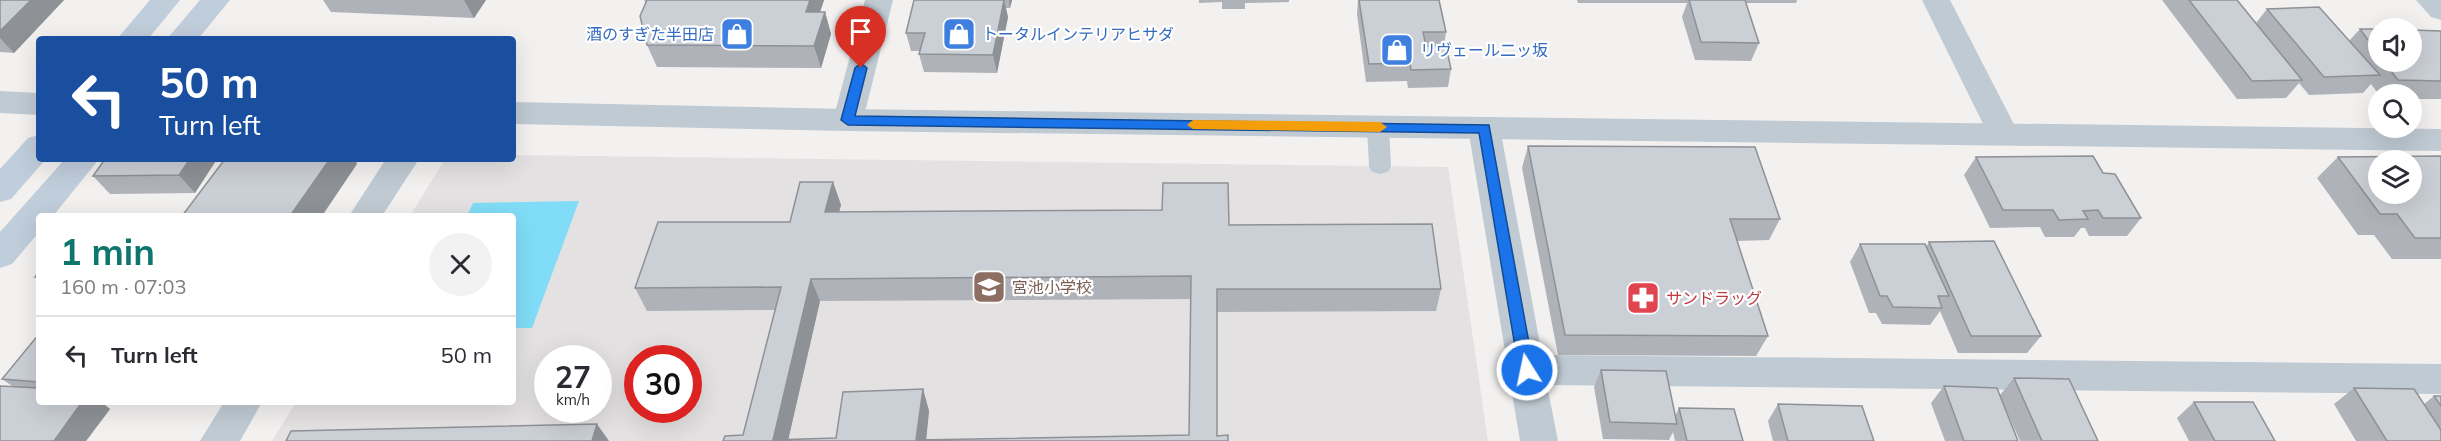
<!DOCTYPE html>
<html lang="en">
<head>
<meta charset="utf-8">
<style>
	:root { --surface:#fff; --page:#f2f2f3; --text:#2b2b33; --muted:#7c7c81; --line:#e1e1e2; --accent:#0f766e }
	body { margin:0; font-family:Mulish,"Noto Sans JP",sans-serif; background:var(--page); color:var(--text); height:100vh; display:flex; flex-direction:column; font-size:22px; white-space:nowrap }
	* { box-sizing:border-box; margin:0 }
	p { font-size:20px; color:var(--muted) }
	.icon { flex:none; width:33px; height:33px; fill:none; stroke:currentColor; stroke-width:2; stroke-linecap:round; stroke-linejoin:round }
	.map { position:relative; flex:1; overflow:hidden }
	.panel { position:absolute; left:36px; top:213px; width:480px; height:192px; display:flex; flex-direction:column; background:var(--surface); border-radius:6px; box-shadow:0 6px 24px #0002 }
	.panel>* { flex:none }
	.top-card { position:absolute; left:36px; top:36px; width:480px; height:126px; border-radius:6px; box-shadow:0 6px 24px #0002; background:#1a4fa0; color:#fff; overflow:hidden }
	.fabs { position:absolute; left:2368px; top:18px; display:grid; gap:12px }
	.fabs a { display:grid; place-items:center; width:54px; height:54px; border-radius:50%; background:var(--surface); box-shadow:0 6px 24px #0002; font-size:30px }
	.speed { position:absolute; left:534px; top:345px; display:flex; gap:12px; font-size:30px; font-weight:700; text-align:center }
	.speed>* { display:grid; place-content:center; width:78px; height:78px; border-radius:50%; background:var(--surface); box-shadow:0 6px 24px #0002; line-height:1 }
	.speed small { font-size:15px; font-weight:400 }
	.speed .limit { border:9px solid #d22; background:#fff; color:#111 }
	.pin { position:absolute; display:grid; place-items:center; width:51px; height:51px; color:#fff; margin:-62px -26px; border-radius:50% 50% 50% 0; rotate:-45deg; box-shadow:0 0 6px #0007 }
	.pin .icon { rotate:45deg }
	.me { position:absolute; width:66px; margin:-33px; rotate:350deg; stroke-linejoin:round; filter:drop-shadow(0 0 4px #0008) }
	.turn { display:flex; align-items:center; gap:21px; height:126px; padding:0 24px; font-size:27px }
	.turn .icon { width:78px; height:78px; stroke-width:2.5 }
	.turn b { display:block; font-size:42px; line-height:51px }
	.round { display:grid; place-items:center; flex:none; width:63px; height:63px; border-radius:32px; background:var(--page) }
	.headline { display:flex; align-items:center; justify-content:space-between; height:102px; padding:0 24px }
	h1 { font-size:36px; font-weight:700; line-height:45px; color:var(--accent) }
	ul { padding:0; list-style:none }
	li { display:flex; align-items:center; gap:18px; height:78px; padding:0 24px; border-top:2px solid var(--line) }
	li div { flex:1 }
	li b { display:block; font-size:22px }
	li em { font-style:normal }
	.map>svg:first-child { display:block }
	.education { fill:#e4e1e2; fill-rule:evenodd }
	.water { fill:#81ddf7 }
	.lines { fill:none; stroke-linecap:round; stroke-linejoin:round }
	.service { fill:#bfcad3; fill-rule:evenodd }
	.minor { fill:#bfcad3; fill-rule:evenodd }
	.tertiary { fill:#bfcad3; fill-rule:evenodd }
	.secondary { fill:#c0cddb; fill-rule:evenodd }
	.wall { fill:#afb2b8; fill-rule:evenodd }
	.shaded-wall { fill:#8e9196 }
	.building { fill:#cbcfd6; stroke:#8e9196; stroke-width:1.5; fill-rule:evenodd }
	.route { fill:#1a73e8; stroke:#114b97; stroke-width:1.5 }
	.slow { fill:#f59e0b }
	.labels { text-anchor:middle; stroke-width:4.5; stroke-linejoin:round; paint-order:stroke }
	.shop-label { font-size:16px; fill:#366cbe; stroke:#fff; text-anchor:start }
	.education-label { font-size:16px; fill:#785e54; stroke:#fff; text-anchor:start }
	.health-label { font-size:16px; fill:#be3a42; stroke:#fff; text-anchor:start }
</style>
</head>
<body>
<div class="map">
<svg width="2441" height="441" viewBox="0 0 2441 441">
	<rect width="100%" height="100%" fill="#f3f0f0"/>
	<path class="education" d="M 513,155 L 1448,167 L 1488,441 L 272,441 L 296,402 L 513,402 L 513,216 L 410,216 L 445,159 L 513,159 ZM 548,358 L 598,358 L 598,410 L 548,410 ZM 638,358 L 688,358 L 688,410 L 638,410 Z"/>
	<path class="water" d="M 579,201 L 532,328 L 513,328 L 513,216 L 467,216 L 473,203 Z"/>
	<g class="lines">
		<path class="service" d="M 1378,119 L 1385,122 L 1389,127 L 1391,166 L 1388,172 L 1380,174 L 1372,172 L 1369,166 L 1367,127 L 1371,122 Z"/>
		<g class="minor">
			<path d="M 865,0 L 893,0 L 863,120 L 859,128 L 848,131 L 837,128 L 833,120 Z"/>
			<path d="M 1922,0 L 1950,0 L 2019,134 L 2014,142 L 2003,145 L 1992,142 Z"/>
			<path d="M 2416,0 L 2441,0 L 2441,20 L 2431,17 Z"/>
			<path d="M 0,91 L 39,93 L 39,115 L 0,113 Z"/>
			<path d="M 1484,117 L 1495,120 L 1500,128 L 1542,355 L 2441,364 L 2441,394 L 1547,385 L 1558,441 L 1520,441 L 1468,128 L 1473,120 Z"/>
			<path d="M 386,159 L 419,159 L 382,216 L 349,216 Z"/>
			<path d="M 224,402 L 262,402 L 240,441 L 200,441 Z"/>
		</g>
		<path class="tertiary" d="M 513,102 L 848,109 L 2441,129 L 2441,151 L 848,131 L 513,124 Z"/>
		<g class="secondary">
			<path d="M 150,0 L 180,0 L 148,39 L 117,39 Z"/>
			<path d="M 200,0 L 230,0 L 198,39 L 167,39 Z"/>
			<path d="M 39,135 L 39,159 L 46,159 L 11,199 L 0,202 L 0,169 L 28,138 Z"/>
			<path d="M 65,159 L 99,159 L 53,216 L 39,216 L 39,232 L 12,264 L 0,268 L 0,232 Z"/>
		</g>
	</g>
	<g class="wall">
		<path d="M 0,0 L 64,0 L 14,53 L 0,52 Z"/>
		<path d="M 323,0 L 486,0 L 474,18 L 331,12 Z"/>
		<path d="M 644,0 L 824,0 L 820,12 L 825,12 L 831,34 L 821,68 L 657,67 L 647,45 L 646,3 Z"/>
		<path d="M 914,0 L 1012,0 L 1010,8 L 1006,8 L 1008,17 L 997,73 L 924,72 L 919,54 L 920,51 L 911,51 L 906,33 Z"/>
		<path d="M 1199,0 L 1289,0 L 1289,2 L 1245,3 L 1245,9 L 1222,9 L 1222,2 L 1199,3 Z"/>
		<path d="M 1358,0 L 1439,0 L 1446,32 L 1444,46 L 1451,69 L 1448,87 L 1408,88 L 1407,81 L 1366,82 L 1357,14 Z"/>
		<path d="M 1577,0 L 1797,0 L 1796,3 L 1746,3 L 1759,43 L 1751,61 L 1695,60 L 1682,17 L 1687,3 L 1578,3 Z"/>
		<path d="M 2162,0 L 2237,0 L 2256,23 L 2267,9 L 2349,41 L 2360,29 L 2379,29 L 2379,62 L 2412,62 L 2441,31 L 2441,99 L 2412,99 L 2412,94 L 2379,94 L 2379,95 L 2371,84 L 2363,93 L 2309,95 L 2299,83 L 2286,98 L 2237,99 Z"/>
		<path d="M 1528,146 L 1780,219 L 1769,240 L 1737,241 L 1768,336 L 1756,356 L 1558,355 L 1522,168 Z"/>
		<path d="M 2441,156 L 2441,259 L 2392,259 L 2374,235 L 2358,235 L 2317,178 L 2338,157 Z"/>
		<path d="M 1976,157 L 2103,173 L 2141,218 L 2127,236 L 2089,236 L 2085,228 L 2081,228 L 2074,237 L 2045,237 L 2040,227 L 1990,228 L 1964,175 Z"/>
		<path d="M 105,159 L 217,159 L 195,193 L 110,194 L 93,176 Z"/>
		<path d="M 833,182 L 841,205 L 839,212 L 1229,225 L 1441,289 L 1436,311 L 1217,312 L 1217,436 L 1228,441 L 723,441 L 743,435 L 775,310 L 647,311 L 635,288 L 790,222 ZM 1191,299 L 1189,435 L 926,440 L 929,411 L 923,389 L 836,438 L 788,439 L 820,301 Z"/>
		<path d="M 1929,242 L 2041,336 L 2027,353 L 1958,353 L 1940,311 L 1930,325 L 1882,324 L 1876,313 L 1869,313 L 1850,262 L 1860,244 L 1926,247 Z"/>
		<path d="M 39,334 L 39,402 L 101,402 L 110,409 L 86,441 L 0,441 L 12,386 L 2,379 Z"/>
		<path d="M 1601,370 L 1675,416 L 1679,408 L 1743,441 L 1675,441 L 1673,432 L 1669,440 L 1603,439 L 1594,387 Z"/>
		<path d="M 2014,378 L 2098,441 L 2020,441 L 2001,399 L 2018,441 L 1945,441 L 1931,403 L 1944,386 L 2000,395 Z"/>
		<path d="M 2354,388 L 2424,404 L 2434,396 L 2441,396 L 2441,441 L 2356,441 L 2334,404 Z"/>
		<path d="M 2194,402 L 2275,441 L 2189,441 L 2177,418 Z"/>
		<path d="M 1778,404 L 1874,441 L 1773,441 L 1768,421 Z"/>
	</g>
	<g class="shaded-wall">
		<path d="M 31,0 L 64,0 L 14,53 L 0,38 L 0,31 Z"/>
		<path d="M 464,0 L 486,0 L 474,18 Z"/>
		<path d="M 810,0 L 824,0 L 813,34 L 806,12 Z"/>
		<path d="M 1004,0 L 1008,17 L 997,73 L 993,55 Z"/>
		<path d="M 1009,0 L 1012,0 L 1010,8 Z"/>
		<path d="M 825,12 L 831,34 L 821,68 L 814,46 Z"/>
		<path d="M 190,159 L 217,159 L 195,193 L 179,175 Z"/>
		<path d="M 330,159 L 355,159 L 357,164 L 322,216 L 290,216 Z"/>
		<path d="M 833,182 L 841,205 L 833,235 L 825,212 Z"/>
		<path d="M 811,279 L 820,301 L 788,441 L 773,440 Z"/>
		<path d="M 923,389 L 929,411 L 926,441 L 916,440 Z"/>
		<path d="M 82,402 L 101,402 L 110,409 L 86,441 L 54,441 Z"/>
		<path d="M 597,424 L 609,441 L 592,441 Z"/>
	</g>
	<g class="building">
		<path d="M 0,0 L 31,0 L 0,31 Z"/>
		<path d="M 647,0 L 810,0 L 806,12 L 825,12 L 814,46 L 647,45 L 640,16 Z"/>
		<path d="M 914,0 L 1004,0 L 993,55 L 919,54 L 925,33 L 906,33 Z"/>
		<path d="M 1359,0 L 1439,0 L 1446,32 L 1423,32 L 1426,46 L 1446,46 L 1451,69 L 1411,70 L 1410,63 L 1369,64 Z"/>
		<path d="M 1689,0 L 1745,0 L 1759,43 L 1701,42 Z"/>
		<path d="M 2189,0 L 2237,0 L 2302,80 L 2252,81 Z"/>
		<path d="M 2319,7 L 2380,75 L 2324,77 L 2267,9 Z"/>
		<path d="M 2360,29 L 2379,29 L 2379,55 Z"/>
		<path d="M 2412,30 L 2441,31 L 2441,81 L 2398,80 L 2384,62 L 2412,62 Z"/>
		<path d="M 1528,146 L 1755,147 L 1780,219 L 1730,219 L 1768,336 L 1565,335 Z"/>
		<path d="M 2093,156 L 2103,173 L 2115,174 L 2141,218 L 2103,218 L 2098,210 L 2083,211 L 2088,219 L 2059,220 L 2053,210 L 2003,210 L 1976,157 Z"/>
		<path d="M 2441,156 L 2441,238 L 2415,238 L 2397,214 L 2380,214 L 2338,157 ZM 2379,160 L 2412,160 L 2412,194 L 2379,194 Z"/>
		<path d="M 105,159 L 190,159 L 179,175 L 93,176 Z"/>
		<path d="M 225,159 L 330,159 L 290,216 L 182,216 Z"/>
		<path d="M 800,182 L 833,182 L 825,212 L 1162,210 L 1163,183 L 1228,183 L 1229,225 L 1432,224 L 1441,289 L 1217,289 L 1217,436 L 1228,435 L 1228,441 L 723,441 L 725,436 L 743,435 L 781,287 L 635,288 L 658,222 L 790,222 ZM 1191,276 L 1189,435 L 916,440 L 923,389 L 843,392 L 836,438 L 773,440 L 811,279 Z"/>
		<path d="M 1994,241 L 2041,336 L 1971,336 L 1929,242 Z"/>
		<path d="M 1860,244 L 1925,244 L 1949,296 L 1938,296 L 1942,308 L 1893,307 L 1887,296 L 1880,296 Z"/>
		<path d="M 39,272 L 39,277 L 35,277 Z"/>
		<path d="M 39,334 L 39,382 L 2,379 Z"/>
		<path d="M 1601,370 L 1666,371 L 1677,424 L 1610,422 Z"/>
		<path d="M 2014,378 L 2069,379 L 2098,441 L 2042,441 Z"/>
		<path d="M 0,386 L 39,388 L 39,402 L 82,402 L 54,441 L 0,441 Z"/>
		<path d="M 1944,386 L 1997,388 L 2018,441 L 1964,441 Z"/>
		<path d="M 2354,388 L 2414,389 L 2441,430 L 2441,441 L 2387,441 Z"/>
		<path d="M 2434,396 L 2441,396 L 2441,406 Z"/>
		<path d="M 2194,402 L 2253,402 L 2275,441 L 2215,441 Z"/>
		<path d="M 1778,404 L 1862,406 L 1874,441 L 1788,441 Z"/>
		<path d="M 1679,408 L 1734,409 L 1743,441 L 1687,441 Z"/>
		<path d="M 597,424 L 592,441 L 286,441 L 291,431 Z"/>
	</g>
	<path class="route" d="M 861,63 L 867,68 L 855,116 L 1489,125 L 1534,370 L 1527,376 L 1519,370 L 1479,133 L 848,125 L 841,120 L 855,68 Z"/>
	<path class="slow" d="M 1193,120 L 1380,122 L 1387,127 L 1380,132 L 1193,129 L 1187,125 Z"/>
	<defs>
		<g id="shop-square" transform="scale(1.725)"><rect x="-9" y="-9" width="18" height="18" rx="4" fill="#3f7fe0" stroke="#fff"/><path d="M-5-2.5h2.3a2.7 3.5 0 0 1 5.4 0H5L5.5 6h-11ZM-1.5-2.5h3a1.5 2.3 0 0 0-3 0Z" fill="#fff"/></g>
		<g id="school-square" transform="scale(1.725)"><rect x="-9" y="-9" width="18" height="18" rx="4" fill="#8d6e63" stroke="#fff"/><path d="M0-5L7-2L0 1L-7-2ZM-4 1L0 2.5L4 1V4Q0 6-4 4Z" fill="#fff"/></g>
		<g id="pharmacy-square" transform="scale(1.725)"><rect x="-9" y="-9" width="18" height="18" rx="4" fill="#e0444e" stroke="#fff"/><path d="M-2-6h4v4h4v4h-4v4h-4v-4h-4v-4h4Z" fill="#fff"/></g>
	</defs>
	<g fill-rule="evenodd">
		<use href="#shop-square" x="737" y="34"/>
		<use href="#shop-square" x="959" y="34"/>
		<use href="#shop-square" x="1397" y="50"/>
		<use href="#school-square" x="989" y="287"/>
		<use href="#pharmacy-square" x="1643" y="298"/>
	</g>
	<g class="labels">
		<g class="shop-label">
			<text x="714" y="40" text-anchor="end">酒のすぎた半田店</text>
			<text x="982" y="40">トータルインテリアヒサダ</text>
			<text x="1420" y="56">リヴェール二ッ坂</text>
		</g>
		<g class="education-label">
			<text x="1012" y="293">宮池小学校</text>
		</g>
		<g class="health-label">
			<text x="1666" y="304">サンドラッグ</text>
		</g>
	</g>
</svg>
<div class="fabs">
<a><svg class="icon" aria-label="sound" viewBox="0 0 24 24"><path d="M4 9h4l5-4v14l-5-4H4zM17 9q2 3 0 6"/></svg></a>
<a><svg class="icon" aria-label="search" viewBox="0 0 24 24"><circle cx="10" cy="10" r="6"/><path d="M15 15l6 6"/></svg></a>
<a><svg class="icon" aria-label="layers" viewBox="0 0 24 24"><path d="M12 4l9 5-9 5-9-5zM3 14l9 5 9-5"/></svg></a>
</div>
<div class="speed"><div>27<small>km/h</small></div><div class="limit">30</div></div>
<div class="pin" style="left:861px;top:68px;background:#d93025"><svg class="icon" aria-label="arrive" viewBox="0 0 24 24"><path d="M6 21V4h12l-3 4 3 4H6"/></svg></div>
<svg class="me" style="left:1527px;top:370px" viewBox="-20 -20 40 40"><circle r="17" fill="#1a73e8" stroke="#fff" stroke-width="3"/><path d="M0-11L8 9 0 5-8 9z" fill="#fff"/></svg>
<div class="top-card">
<div class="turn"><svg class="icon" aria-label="left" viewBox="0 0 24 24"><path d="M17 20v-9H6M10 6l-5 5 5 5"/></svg><div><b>50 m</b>Turn left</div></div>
</div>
<section class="panel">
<div class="headline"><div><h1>1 min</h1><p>160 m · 07:03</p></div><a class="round"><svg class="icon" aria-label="close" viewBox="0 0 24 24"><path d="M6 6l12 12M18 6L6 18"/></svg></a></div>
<ul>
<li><svg class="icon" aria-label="left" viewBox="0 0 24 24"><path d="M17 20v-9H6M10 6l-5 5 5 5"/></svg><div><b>Turn left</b></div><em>50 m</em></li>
</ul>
</section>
</div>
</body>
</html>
